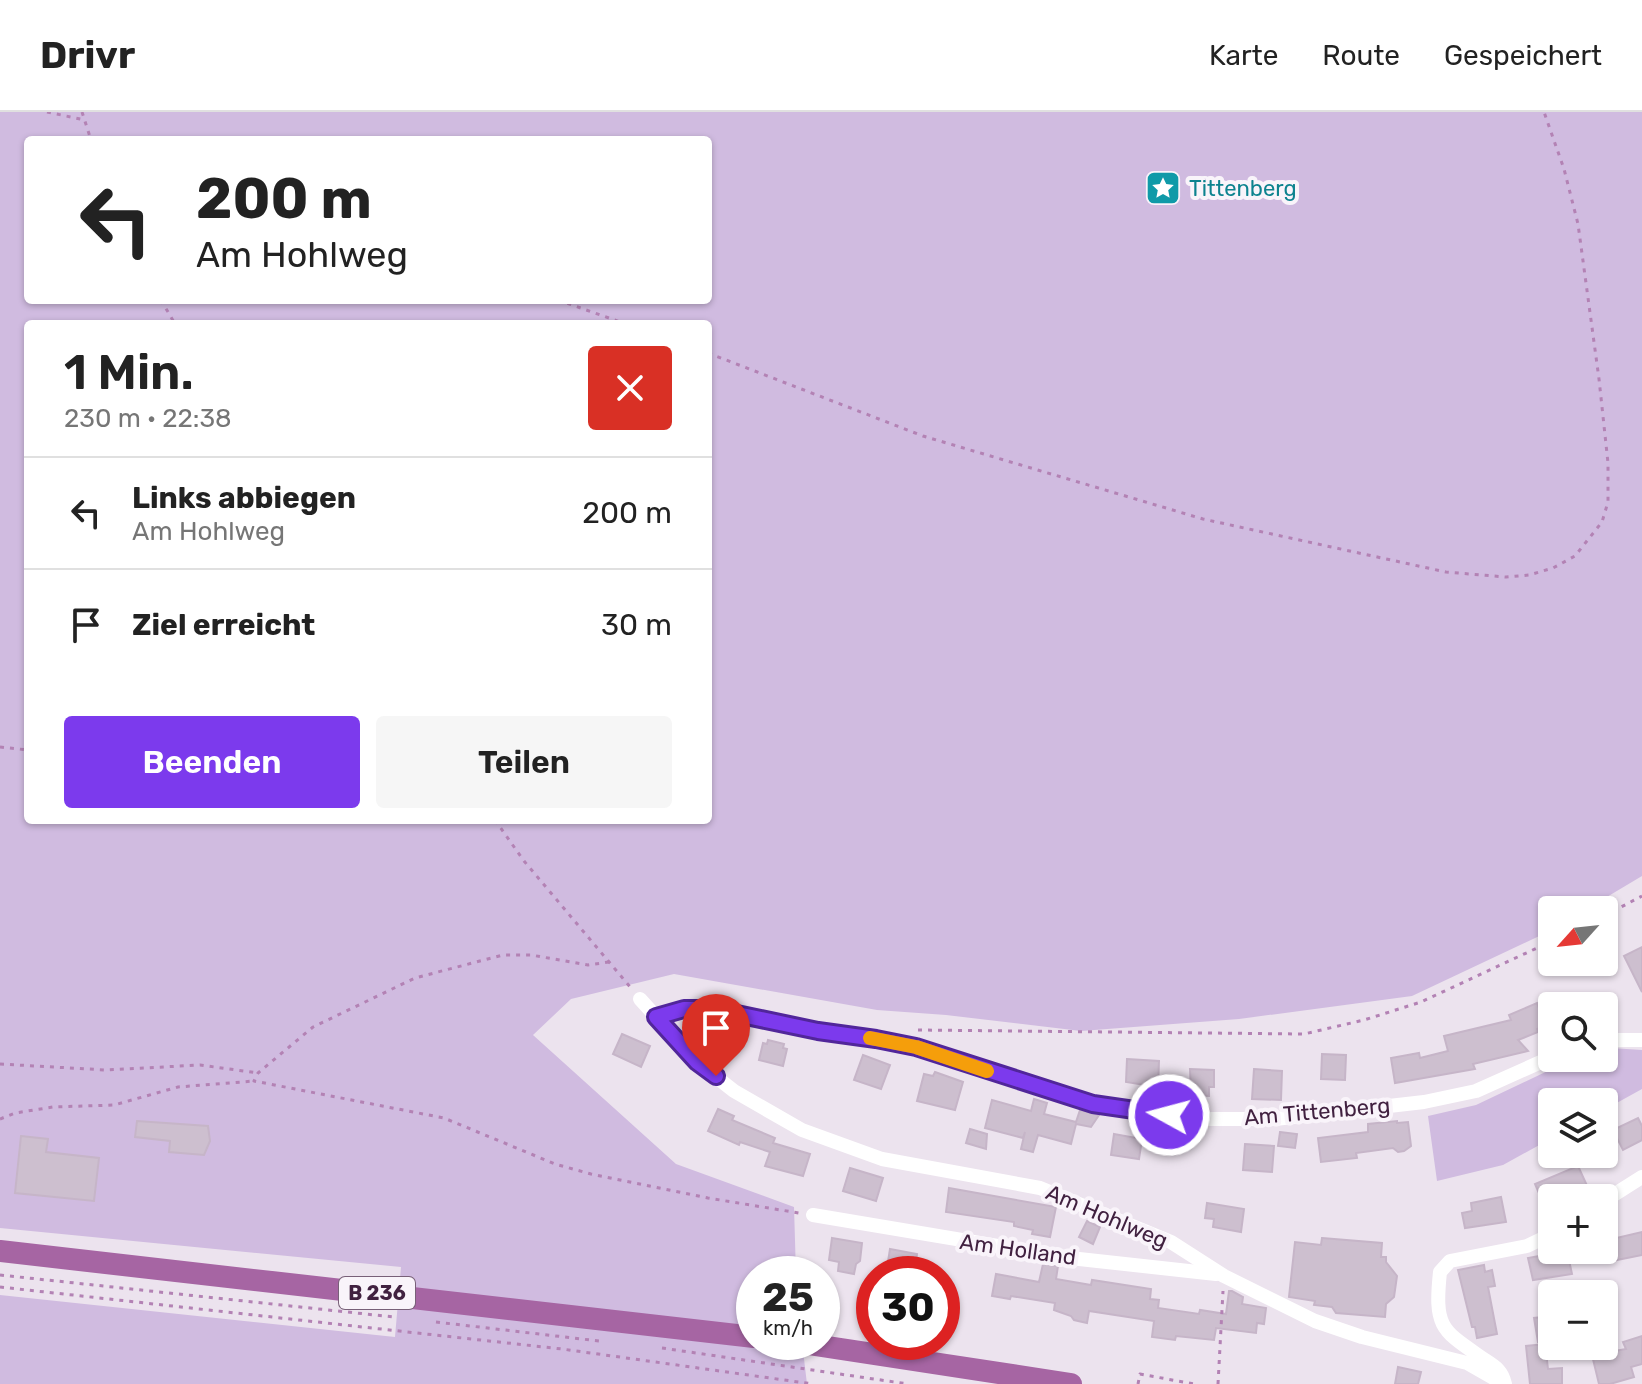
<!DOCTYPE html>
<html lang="de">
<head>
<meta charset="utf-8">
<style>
	:root { --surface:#fff; --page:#f6f6f6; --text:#222; --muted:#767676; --line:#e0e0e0; --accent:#7c3aed }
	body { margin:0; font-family:Rubik,sans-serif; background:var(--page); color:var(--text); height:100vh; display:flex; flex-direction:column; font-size:30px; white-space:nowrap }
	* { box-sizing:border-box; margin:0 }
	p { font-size:26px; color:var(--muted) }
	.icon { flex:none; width:44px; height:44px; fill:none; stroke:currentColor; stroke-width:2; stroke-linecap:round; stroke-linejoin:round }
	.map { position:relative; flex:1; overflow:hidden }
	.side { position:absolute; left:24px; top:208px; width:688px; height:504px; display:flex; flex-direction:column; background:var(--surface); border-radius:8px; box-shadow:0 2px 6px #0004 }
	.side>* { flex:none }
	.top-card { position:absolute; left:24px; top:24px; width:688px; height:168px; border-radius:8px; box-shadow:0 2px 6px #0004; background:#fff; color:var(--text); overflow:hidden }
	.needle { width:52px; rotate:243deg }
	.fabs { position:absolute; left:1538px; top:784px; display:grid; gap:16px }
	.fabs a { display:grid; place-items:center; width:80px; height:80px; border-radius:8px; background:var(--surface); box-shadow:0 2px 6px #0004; font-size:40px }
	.speed { position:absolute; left:736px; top:1144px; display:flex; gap:16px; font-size:40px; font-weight:700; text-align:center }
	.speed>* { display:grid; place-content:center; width:104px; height:104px; border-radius:50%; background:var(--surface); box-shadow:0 2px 6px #0004; line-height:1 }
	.speed small { font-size:20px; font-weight:400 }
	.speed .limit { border:12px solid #d22; background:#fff; color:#111 }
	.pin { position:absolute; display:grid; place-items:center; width:68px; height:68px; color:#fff; margin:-82px -34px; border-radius:50% 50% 50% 0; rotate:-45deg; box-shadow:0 0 8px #0007 }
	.pin .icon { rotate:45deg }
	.me { position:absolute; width:88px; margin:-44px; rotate:277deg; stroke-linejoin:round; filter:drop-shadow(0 0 6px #0008) }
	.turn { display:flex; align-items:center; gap:28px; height:168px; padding:0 40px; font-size:36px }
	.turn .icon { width:104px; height:104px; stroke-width:2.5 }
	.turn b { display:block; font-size:56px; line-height:68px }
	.round { display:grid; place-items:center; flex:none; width:84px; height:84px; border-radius:8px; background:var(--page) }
	.head { display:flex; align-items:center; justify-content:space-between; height:136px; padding:0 40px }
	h1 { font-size:48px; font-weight:600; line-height:60px }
	.primary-button { display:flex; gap:16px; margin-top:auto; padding:16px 40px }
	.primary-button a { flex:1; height:92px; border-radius:8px; background:var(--accent); color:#fff; font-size:32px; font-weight:600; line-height:92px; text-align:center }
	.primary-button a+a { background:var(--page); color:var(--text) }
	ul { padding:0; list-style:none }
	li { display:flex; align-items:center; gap:24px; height:112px; padding:0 40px; border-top:2px solid var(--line) }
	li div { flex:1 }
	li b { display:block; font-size:30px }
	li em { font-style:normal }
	header { display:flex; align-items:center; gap:48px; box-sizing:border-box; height:112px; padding:0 40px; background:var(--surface); border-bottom:2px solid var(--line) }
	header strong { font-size:38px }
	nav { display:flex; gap:44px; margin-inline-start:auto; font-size:28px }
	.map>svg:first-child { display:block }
	.green { fill:#d0bbe0; fill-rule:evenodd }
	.building { fill:#cdbfcf; stroke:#c6b5c8; stroke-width:2 }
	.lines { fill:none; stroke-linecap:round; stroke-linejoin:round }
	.path { stroke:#b382b4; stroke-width:3; stroke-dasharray:4 6; stroke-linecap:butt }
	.street { stroke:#fff; stroke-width:14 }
	.primary { stroke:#a665a3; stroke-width:22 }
	.route-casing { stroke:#51269a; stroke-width:20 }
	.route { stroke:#7c3aed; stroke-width:14 }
	.slow { stroke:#f59e0b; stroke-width:14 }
	.labels { text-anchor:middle; stroke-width:8; stroke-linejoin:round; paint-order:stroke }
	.shield { fill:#f9f4fa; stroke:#786078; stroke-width:2 }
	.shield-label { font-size:20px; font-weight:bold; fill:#412140 }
	.culture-label { font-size:22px; fill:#0d838f; stroke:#f9f4fa; text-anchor:start }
	.street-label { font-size:22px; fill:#412140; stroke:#f9f4fa }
</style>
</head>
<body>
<header>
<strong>Drivr</strong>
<nav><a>Karte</a><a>Route</a><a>Gespeichert</a></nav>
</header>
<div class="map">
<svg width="1642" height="1272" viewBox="0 0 1642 1272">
	<rect width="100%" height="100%" fill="#ece3ee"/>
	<g class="green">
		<path d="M 0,0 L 1642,0 L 1642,764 L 1585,798 L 1552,798 L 1552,818 L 1412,884 L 1239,907 L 1081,919 L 946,903 L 877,898 L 674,862 L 571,887 L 533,923 L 676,1052 L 794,1095 L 796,1162 L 754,1162 L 754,1230 L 802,1230 L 807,1272 L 0,1272 L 0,1183 L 395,1225 L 401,1155 L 0,1116 ZM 28,28 L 708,28 L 708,188 L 28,188 ZM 28,212 L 708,212 L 708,708 L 28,708 Z"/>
		<path d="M 1611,936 L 1642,938 L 1642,977 L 1604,998 L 1604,990 L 1552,990 L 1552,1026 L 1503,1053 L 1437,1069 L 1428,1004 L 1476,993 L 1575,946 L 1604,946 L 1604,937 Z"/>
	</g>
	<g class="building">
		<path d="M 1642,835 L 1642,880 L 1624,844 Z"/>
		<path d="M 1537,891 L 1546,913 L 1537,917 L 1538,920 L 1518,928 L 1528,939 L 1473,952 L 1475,957 L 1395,971 L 1391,946 L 1419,941 L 1420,946 L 1448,939 L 1444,924 L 1511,908 L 1509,903 Z"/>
		<path d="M 622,922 L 650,934 L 641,955 L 613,942 Z"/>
		<path d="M 768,928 L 784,932 L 783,936 L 787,937 L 783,954 L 759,948 L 763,931 L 767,932 Z"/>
		<path d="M 1322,942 L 1346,943 L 1345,968 L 1321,967 Z"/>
		<path d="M 863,943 L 890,953 L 881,977 L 854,968 Z"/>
		<path d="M 1127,947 L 1159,949 L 1158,975 L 1126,970 Z"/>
		<path d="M 1190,957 L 1214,958 L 1214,975 L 1209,975 L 1209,984 L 1191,983 Z"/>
		<path d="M 1254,957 L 1282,959 L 1281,988 L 1252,987 Z"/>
		<path d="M 935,960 L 963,970 L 955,998 L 917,989 L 924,962 L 933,964 Z"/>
		<path d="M 1034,987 L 1047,991 L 1044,1002 L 1076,1010 L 1080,998 L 1099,1003 L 1091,1015 L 1076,1012 L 1071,1032 L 1038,1023 L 1033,1040 L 1021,1037 L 1025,1020 L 1023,1026 L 985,1016 L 992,988 L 1031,999 Z"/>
		<path d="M 718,997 L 734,1004 L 732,1008 L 775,1026 L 773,1031 L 810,1042 L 803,1064 L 765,1054 L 770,1040 L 740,1030 L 739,1033 L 708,1019 Z"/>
		<path d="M 1638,1006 L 1642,1014 L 1642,1028 L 1623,1038 L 1613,1018 Z"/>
		<path d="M 137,1009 L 208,1014 L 210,1029 L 204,1043 L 169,1040 L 170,1029 L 135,1025 Z"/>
		<path d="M 1397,1009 L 1397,1011 L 1408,1010 L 1411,1034 L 1404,1039 L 1398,1040 L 1393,1036 L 1356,1041 L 1357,1046 L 1321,1050 L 1318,1026 L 1368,1020 L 1368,1012 Z"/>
		<path d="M 1147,1013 L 1162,1015 L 1160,1029 L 1146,1028 Z"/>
		<path d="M 970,1017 L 987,1022 L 986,1037 L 966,1031 Z"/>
		<path d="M 1280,1020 L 1297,1022 L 1295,1036 L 1278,1034 Z"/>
		<path d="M 1114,1022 L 1142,1027 L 1139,1047 L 1111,1043 Z"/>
		<path d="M 21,1024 L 48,1027 L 46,1040 L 99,1046 L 94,1089 L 15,1081 Z"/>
		<path d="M 1245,1032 L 1274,1034 L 1272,1060 L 1243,1058 Z"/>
		<path d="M 1578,1054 L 1589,1078 L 1570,1086 L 1552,1086 L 1552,1089 L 1544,1093 L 1535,1072 Z"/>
		<path d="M 850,1056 L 883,1066 L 876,1089 L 843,1079 Z"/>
		<path d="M 949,1076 L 1056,1095 L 1050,1125 L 1032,1122 L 1033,1118 L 1014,1114 L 1014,1110 L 946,1100 Z"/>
		<path d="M 1501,1085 L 1506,1110 L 1465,1116 L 1462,1101 L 1472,1099 L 1471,1091 Z"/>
		<path d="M 1207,1091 L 1244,1097 L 1241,1120 L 1213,1115 L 1214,1107 L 1205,1106 Z"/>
		<path d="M 1087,1109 L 1100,1115 L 1093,1132 L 1079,1125 Z"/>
		<path d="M 1642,1120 L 1642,1143 L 1612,1149 L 1608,1128 Z"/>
		<path d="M 832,1126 L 862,1131 L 860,1149 L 856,1152 L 854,1162 L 838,1159 L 839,1150 L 829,1148 Z"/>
		<path d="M 1322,1126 L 1382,1131 L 1381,1145 L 1386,1145 L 1386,1150 L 1397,1164 L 1394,1185 L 1386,1192 L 1385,1205 L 1336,1201 L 1332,1195 L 1314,1193 L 1315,1189 L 1289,1185 L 1295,1130 L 1321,1133 Z"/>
		<path d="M 890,1137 L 917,1142 L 916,1149 L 920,1155 L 914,1162 L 886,1162 Z"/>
		<path d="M 1567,1139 L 1572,1162 L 1533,1168 L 1528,1146 Z"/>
		<path d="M 1043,1152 L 1058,1154 L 1056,1167 L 1091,1173 L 1092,1168 L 1151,1177 L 1150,1187 L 1159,1188 L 1158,1196 L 1199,1202 L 1200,1198 L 1226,1202 L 1229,1179 L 1232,1179 L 1243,1185 L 1242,1192 L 1266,1196 L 1264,1212 L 1257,1211 L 1256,1221 L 1216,1216 L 1214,1228 L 1176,1224 L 1175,1228 L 1152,1225 L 1154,1209 L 1089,1199 L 1087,1211 L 1074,1208 L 1071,1204 L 1054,1198 L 1055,1191 L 1011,1184 L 1010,1187 L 992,1184 L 996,1162 L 1039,1170 Z"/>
		<path d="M 1484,1153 L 1485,1160 L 1492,1158 L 1495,1174 L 1488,1175 L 1497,1222 L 1477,1226 L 1475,1215 L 1472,1215 L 1458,1158 Z"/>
		<path d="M 1552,1204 L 1552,1228 L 1538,1230 L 1534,1206 Z"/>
		<path d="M 1642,1224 L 1642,1252 L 1631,1255 L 1634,1265 L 1610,1272 L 1599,1272 L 1592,1243 L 1626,1237 L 1623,1230 Z"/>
		<path d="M 1545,1232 L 1548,1257 L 1562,1256 L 1562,1272 L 1530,1272 L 1526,1234 Z"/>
		<path d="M 1398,1255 L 1421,1260 L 1418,1272 L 1395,1272 Z"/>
	</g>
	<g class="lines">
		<g class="path">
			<path d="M 47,0 L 85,8"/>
			<path d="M 82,0 L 91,28"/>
			<path d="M 161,188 L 175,212"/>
			<path d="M 558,188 L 626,212"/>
			<path d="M 708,241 L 923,324 L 1203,407 L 1446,460 L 1506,465 L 1529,463 L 1553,456 L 1575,444 L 1602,410 L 1608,390 L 1608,351 L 1599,267 L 1578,112 L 1564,57 L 1544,0"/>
			<path d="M 0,635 L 28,638"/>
			<path d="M 495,708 L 524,749 L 631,876"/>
			<path d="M 1604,804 L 1642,784"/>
			<path d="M 609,850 L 588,853 L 531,843 L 503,843 L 415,866 L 313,915 L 258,961 L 254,969 L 444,1006 L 555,1052 L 591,1062 L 708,1086 L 799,1101"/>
			<path d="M 918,918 L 1304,922 L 1364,908 L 1421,890 L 1552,829"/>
			<path d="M 0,952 L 106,958 L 200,953 L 258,961"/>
			<path d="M 0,1007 L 15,1001 L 53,995 L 114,993 L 178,975 L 254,969"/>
			<path d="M 0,1163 L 394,1205"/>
			<path d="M 0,1175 L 562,1237 L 813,1272"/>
			<path d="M 436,1210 L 599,1229"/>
			<path d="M 662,1236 L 908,1272"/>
			<path d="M 1138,1272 L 1140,1262 L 1194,1272"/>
			<path d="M 1218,1272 L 1223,1179"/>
		</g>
		<g class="street">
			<path d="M 640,887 L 697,950 L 734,979 L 802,1018 L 882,1047 L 1040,1076 L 1171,1130 L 1224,1164 L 1315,1209 L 1362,1225 L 1467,1251 L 1504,1272"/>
			<path d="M 656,905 L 684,897 L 713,897 L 818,919 L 876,927 L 916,935 L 1093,992 L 1199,1007 L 1275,1007 L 1424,990 L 1476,979 L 1552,945"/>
			<path d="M 1604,928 L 1642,928"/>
			<path d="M 1604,1089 L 1642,1065"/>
			<path d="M 813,1103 L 1070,1146 L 1216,1162"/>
			<path d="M 1505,1272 C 1502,1259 1496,1255 1485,1248 C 1442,1218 1434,1217 1440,1160 L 1450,1149 L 1527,1134 L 1552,1122"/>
		</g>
		<g class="primary">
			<path d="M 0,1139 L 754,1225"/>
			<path d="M 795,1230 L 1071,1272"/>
		</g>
	</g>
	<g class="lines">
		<g class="route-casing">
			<path id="route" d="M 716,964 L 697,950 L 656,905 L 684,897 L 713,897 L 818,919 L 876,927 L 916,935 L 1093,992 L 1169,1003"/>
		</g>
		<use href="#route" class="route"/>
		<path class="slow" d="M 870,926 L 916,935 L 987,959"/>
	</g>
	<defs>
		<g id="sight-square" transform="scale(1.8)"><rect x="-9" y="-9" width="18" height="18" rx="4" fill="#0f9aa8" stroke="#f9f4fa"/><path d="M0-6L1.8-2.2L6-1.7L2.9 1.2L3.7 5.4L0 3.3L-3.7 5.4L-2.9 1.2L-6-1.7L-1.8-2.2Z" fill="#fff"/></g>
	</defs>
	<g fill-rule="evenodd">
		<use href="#sight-square" x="1163" y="76"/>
	</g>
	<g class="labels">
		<rect class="shield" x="339" y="1165" width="76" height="32" rx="6"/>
		<g class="shield-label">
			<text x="377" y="1188">B 236</text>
		</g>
		<g class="culture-label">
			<text x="1189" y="84">Tittenberg</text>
		</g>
		<g class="street-label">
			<text transform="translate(1317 999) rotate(-5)" y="8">Am Tittenberg</text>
			<text transform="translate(1107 1104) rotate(23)" y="8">Am Hohlweg</text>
			<text transform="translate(1018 1137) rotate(8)" y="8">Am Holland</text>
		</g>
	</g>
</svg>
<div class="fabs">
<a><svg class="needle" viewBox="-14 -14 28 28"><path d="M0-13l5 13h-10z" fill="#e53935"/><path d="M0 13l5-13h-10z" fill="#767676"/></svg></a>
<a><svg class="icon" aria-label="search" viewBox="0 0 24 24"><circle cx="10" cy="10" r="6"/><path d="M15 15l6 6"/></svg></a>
<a><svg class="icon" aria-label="layers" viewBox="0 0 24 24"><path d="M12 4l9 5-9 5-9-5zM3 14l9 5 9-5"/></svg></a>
<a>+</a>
<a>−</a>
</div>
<div class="speed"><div>25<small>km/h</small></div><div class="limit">30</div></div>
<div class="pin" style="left:716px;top:964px;background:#d93025"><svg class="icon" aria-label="arrive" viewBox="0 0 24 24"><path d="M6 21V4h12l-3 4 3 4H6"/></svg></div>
<svg class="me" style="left:1169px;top:1003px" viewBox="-20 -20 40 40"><circle r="17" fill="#7c3aed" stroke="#fff" stroke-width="3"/><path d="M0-11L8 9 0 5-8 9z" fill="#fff"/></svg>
<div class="top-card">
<div class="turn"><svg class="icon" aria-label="left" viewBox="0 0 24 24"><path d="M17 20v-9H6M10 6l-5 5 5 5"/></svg><div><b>200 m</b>Am Hohlweg</div></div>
</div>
<section class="side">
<div class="head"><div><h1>1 Min.</h1><p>230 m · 22:38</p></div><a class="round" style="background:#d93025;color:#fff"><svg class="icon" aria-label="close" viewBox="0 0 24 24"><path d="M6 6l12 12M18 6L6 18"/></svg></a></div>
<ul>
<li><svg class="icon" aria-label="left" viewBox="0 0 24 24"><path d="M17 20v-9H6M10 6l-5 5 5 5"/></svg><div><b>Links abbiegen</b><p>Am Hohlweg</p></div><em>200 m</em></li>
<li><svg class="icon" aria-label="arrive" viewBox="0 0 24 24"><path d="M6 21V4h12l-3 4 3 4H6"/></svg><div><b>Ziel erreicht</b></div><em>30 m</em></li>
</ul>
<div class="primary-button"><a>Beenden</a><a>Teilen</a></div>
</section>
</div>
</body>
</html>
